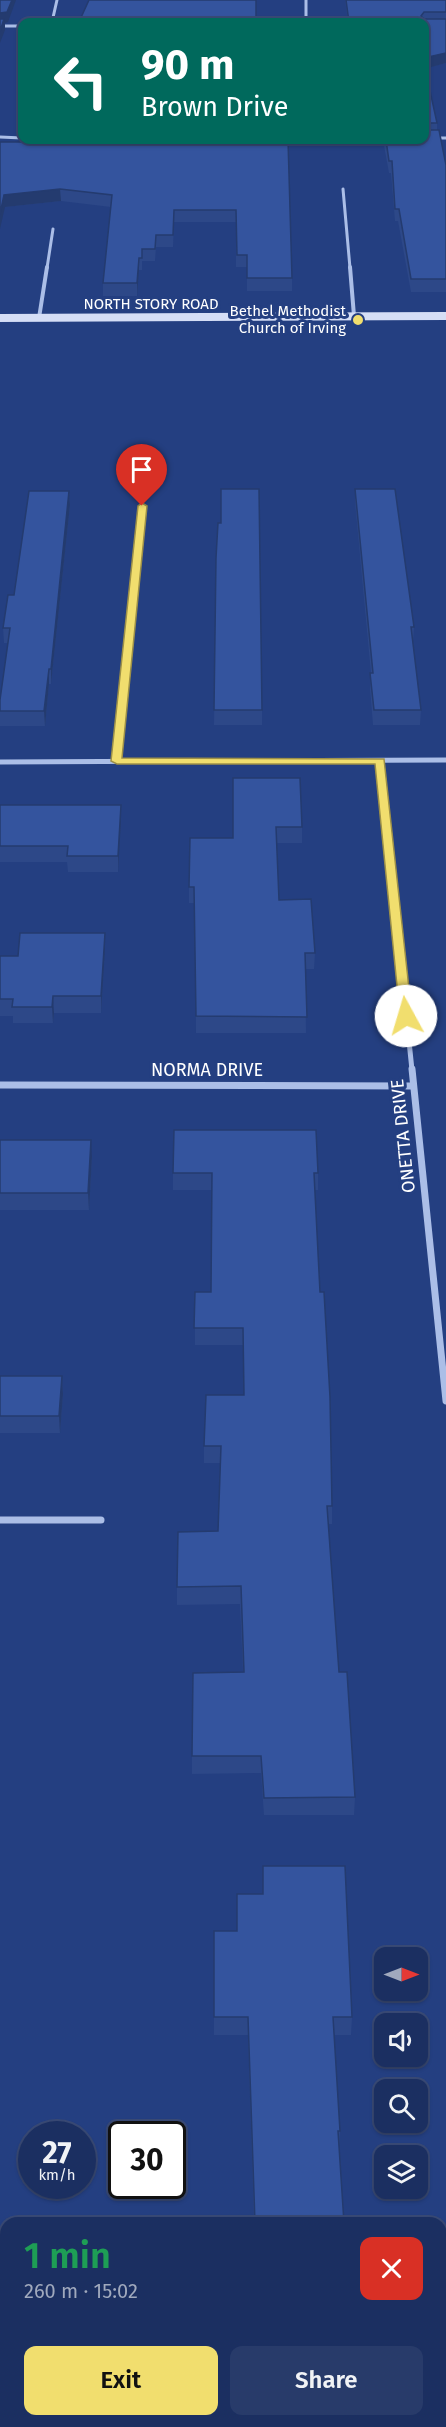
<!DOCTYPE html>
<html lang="en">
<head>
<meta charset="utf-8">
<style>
	:root { --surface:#1b2f61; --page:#283b6a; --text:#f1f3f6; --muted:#a0a9bd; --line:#394a76; --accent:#f1de6e }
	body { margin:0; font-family:"Fira Sans",sans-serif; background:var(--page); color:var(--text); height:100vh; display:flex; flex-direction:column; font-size:22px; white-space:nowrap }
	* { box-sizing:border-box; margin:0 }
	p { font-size:20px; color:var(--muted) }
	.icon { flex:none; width:33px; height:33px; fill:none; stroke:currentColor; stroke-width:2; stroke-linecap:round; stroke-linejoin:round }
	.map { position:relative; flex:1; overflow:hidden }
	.sheet { position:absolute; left:0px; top:2217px; width:447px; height:210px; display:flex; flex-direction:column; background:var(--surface); border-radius:18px 18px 0 0; box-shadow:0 2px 4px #0004,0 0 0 2px var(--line) }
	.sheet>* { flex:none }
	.banner { position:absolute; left:18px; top:18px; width:411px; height:126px; border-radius:12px; box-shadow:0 2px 4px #0004,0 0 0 2px var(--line); background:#00695c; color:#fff; overflow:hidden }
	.needle { width:39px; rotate:90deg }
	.fabs { position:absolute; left:374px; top:1947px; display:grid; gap:12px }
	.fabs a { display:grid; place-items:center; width:54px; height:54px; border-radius:12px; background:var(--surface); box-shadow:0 2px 4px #0004,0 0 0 2px var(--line); font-size:30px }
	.speed { position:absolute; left:18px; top:2121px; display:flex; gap:12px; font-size:30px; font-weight:700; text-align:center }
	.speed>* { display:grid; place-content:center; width:78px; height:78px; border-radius:50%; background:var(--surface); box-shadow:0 2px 4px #0004,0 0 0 2px var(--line); line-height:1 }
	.speed small { font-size:15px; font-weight:400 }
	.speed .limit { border:3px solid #111; border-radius:9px; background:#fff; color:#111 }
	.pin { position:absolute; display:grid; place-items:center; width:51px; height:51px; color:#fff; margin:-62px -26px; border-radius:50% 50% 50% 0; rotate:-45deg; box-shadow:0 0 6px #0007 }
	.pin .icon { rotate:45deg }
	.me { position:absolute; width:66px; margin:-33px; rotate:354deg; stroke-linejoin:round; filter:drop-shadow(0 0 4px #0008) }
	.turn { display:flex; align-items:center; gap:21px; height:126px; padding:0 24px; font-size:27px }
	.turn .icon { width:78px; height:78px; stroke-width:2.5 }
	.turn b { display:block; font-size:42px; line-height:51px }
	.round { display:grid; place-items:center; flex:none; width:63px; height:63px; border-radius:12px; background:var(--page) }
	.head { display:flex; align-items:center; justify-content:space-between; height:102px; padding:0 24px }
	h1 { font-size:36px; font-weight:600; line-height:45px; color:#1e9e55 }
	.cta { display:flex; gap:12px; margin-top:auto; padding:12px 24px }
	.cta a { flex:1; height:69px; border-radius:12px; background:var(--accent); color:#111; font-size:24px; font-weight:600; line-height:69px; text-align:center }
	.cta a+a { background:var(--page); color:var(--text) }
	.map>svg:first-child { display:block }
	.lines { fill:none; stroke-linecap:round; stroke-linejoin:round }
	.minor-far3 { stroke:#abbee7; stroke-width:3 }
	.minor-far2 { stroke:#abbee7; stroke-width:4 }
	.minor-far1 { stroke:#abbee7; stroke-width:5 }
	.minor { stroke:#abbee7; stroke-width:7 }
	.secondary { stroke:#d5def6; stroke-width:8 }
	.wall { fill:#2d4888 }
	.shaded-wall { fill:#243b6f }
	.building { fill:#34549e; stroke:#243b6f; stroke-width:1.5 }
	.route { fill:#f1de6e; stroke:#9d9048; stroke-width:1.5 }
	.poi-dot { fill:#f1de6e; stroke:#243f81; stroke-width:2 }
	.labels { text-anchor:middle; stroke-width:6; stroke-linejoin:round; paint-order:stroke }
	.far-street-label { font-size:15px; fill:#fff; stroke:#243f81 }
	.far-poi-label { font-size:15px; fill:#fff; stroke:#243f81; text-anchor:end }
	.street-label { font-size:18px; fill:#fff; stroke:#243f81 }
</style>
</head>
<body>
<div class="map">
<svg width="446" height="2427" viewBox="0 0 446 2427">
	<rect width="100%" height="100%" fill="#243f81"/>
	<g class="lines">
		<g class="minor-far3">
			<path d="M 306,0 L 306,22"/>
			<path d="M 52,22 L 57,0"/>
			<path d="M 0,26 L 22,26"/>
			<path d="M 0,137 L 22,138"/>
			<path d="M 424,138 L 446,138"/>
			<path d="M 343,189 L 350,268"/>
			<path d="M 47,268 L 53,229"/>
		</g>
		<g class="minor-far2">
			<path d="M 350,267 L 354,316"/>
			<path d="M 39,318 L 47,267"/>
			<path d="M 131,617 L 142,506"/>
		</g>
		<g class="minor-far1">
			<path d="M 117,761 L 131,615"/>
			<path d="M 380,761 L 412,1070"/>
			<path d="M 0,762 L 446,760"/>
		</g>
		<g class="minor">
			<path d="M 412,1069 L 446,1401"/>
			<path d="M 0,1085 L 413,1086"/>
			<path d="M 0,1520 L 101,1520"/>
		</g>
		<path class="secondary" d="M 0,318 L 446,316"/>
	</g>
	<g class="wall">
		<path d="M 345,0 L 446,0 L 446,63 L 426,68 L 437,123 L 437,130 L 446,165 L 446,292 L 411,292 L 398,221 L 395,221 L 391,173 L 389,173 L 383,140 L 424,140 L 424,22 L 348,22 Z"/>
		<path d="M 22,63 L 22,78 L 20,78 L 19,67 Z"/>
		<path d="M 260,140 L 292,278 L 292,291 L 247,291 L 247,267 L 236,267 L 236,222 L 174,222 L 173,247 L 156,247 L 155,261 L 142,261 L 142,270 L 139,270 L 137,296 L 103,296 L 103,283 L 111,207 L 61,201 L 5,207 L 0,142 L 88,142 Z"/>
		<path d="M 355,489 L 414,627 L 413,642 L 421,710 L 420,725 L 373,725 L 370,688 L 371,673 L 355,502 Z"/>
		<path d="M 69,491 L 70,505 L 51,684 L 49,684 L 45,726 L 0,726 L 0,700 L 8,643 L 4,643 L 3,628 L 14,595 Z"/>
		<path d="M 216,558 L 262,710 L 262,725 L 214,725 Z"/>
		<path d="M 233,778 L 302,827 L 302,843 L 277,843 L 279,900 L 315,953 L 314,969 L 305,969 L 306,1033 L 196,1033 L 195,903 L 189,903 L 189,887 L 233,838 Z"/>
		<path d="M 0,805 L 121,821 L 118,872 L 68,872 L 67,862 L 0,862 Z"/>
		<path d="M 105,949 L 101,1013 L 54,1013 L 53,1023 L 13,1023 L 13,1016 L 0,1016 L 0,956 L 18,956 Z"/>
		<path d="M 0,1140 L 92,1157 L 89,1210 L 0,1210 Z"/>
		<path d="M 173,1173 L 318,1173 L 318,1190 L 315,1190 L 320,1292 L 332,1506 L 332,1524 L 328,1524 L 339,1672 L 355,1797 L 354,1815 L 264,1815 L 261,1773 L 192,1774 L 192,1756 L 243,1672 L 240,1604 L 177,1605 L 177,1587 L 218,1531 L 220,1463 L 204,1463 L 204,1446 L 244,1395 L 243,1345 L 195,1345 L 195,1292 L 211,1292 L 212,1190 L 173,1190 Z"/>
		<path d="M 0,1376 L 62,1376 L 63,1394 L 60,1433 L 0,1433 Z"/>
		<path d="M 263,1866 L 352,2017 L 351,2035 L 334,2035 L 340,2131 L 339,2148 L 344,2223 L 254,2223 L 248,2035 L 214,2035 L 214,1931 L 237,1931 L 263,1894 Z"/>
		<path d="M 340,2421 L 441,2421 L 446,2427 L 345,2427 Z"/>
	</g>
	<g class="shaded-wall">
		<path d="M 12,0 L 16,0 L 8,22 L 5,23 L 5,30 L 0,43 L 0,13 Z"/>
		<path d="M 446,53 L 446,63 L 424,69 L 424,58 Z"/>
		<path d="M 60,189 L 61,201 L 5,207 L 0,229 L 0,214 L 4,195 Z"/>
		<path d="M 139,258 L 139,270 L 137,296 L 137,283 Z"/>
		<path d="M 69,491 L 70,505 L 51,684 L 51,669 Z"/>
		<path d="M 49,669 L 49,684 L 45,726 L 44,711 Z"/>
		<path d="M 121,805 L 121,821 L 118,872 L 118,856 Z"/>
		<path d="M 105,933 L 105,949 L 101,1013 L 101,996 Z"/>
		<path d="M 53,996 L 54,1013 L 53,1023 L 52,1007 Z"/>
		<path d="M 91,1140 L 92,1157 L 89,1210 L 88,1193 Z"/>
		<path d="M 62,1376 L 63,1394 L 60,1433 L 59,1416 Z"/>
	</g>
	<g class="building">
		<path d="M 0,0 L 12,0 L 7,12 L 0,13 Z"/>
		<path d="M 89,0 L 256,0 L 256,22 L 79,22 Z"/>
		<path d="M 346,0 L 446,0 L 446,12 L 424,12 L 421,16 L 424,19 L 446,19 L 446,53 L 424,58 L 424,22 L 349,22 Z"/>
		<path d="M 0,19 L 4,19 L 0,31 Z"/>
		<path d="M 424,63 L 437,123 L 424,123 Z"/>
		<path d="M 424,130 L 439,130 L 446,165 L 446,279 L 411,279 L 399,209 L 395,209 L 392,161 L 389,161 L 386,140 L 424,140 Z"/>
		<path d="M 103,140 L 288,140 L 292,278 L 247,278 L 247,255 L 237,255 L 236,210 L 174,210 L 173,235 L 156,235 L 155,249 L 142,249 L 142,258 L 139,258 L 137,283 L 103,283 L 112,195 L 60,189 L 4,195 L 0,214 L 0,142 L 88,142 L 103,141 Z"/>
		<path d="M 221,489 L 259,489 L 262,710 L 214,710 L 216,558 L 218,523 L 221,523 Z"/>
		<path d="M 355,489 L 395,489 L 414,627 L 411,627 L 421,710 L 374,710 L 370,673 L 373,673 Z"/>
		<path d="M 29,491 L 69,491 L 51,669 L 49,669 L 44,711 L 0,711 L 0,700 L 10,628 L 3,628 L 8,595 L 14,595 Z"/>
		<path d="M 233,778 L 300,778 L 302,827 L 276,827 L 279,900 L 311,899 L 315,953 L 305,953 L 307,1017 L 196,1016 L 194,887 L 189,887 L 190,838 L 233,838 Z"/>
		<path d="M 0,805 L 121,805 L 118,856 L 67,856 L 68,846 L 0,846 Z"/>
		<path d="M 20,933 L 105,933 L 101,996 L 53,996 L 52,1007 L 12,1007 L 13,999 L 0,999 L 0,956 L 18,956 Z"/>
		<path d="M 174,1130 L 316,1130 L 318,1173 L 314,1173 L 320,1292 L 324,1292 L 330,1397 L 332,1506 L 327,1506 L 339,1672 L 347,1672 L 355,1797 L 264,1798 L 261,1756 L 192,1756 L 193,1673 L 244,1672 L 241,1586 L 177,1587 L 178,1532 L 218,1531 L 221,1446 L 204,1446 L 206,1395 L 244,1395 L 243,1328 L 194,1328 L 195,1292 L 211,1292 L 212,1173 L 173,1173 Z"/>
		<path d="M 0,1140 L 91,1140 L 88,1193 L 0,1193 Z"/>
		<path d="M 0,1376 L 62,1376 L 59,1416 L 0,1416 Z"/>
		<path d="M 263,1866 L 345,1866 L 352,2017 L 333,2017 L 340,2131 L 338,2131 L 344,2223 L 255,2223 L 248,2017 L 214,2017 L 214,1931 L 237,1931 L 237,1894 L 263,1894 Z"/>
		<path d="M 441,2360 L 446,2366 L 446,2427 L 358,2427 L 354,2421 L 441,2421 Z"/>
		<path d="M 112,2421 L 236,2421 L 238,2427 L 101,2427 L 101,2424 Z"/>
	</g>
	<path class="route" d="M 142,503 L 147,506 L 122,758 L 384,759 L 412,1016 L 410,1019 L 402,1019 L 400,1016 L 375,764 L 117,764 L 111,761 L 138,506 Z"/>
	<circle class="poi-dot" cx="358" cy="320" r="6"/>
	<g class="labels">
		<g class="far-street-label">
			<text x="151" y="309">NORTH STORY ROAD</text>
		</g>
		<g class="far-poi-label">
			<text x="346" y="316">Bethel Methodist<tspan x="346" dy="17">Church of Irving</tspan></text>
		</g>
		<g class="street-label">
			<text x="207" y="1076">NORMA DRIVE</text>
			<text transform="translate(403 1136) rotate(-96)" y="6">ONETTA DRIVE</text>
		</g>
	</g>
</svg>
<div class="fabs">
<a><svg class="needle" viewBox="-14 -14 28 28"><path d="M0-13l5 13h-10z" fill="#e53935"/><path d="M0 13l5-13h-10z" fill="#a0a9bd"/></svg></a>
<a><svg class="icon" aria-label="sound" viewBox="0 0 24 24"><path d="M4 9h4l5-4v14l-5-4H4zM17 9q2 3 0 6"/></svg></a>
<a><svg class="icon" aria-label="search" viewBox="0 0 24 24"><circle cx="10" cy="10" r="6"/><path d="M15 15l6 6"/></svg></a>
<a><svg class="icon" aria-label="layers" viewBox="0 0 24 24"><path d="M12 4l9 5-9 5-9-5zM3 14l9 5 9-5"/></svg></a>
</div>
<div class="speed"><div>27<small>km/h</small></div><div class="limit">30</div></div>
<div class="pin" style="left:142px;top:506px;background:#d93025"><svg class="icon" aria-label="arrive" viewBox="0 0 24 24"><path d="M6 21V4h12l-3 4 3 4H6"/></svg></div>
<svg class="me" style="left:406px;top:1016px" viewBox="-20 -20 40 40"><circle r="19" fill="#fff"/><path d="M0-13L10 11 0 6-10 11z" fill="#f1de6e"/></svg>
<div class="banner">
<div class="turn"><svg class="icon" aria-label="left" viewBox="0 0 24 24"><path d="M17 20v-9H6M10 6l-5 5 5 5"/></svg><div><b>90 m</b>Brown Drive</div></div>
</div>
<section class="sheet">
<div class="head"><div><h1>1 min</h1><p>260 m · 15:02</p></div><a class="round" style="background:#d93025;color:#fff"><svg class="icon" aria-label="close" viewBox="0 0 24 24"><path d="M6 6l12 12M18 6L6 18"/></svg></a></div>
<div class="cta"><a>Exit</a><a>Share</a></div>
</section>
</div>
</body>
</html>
